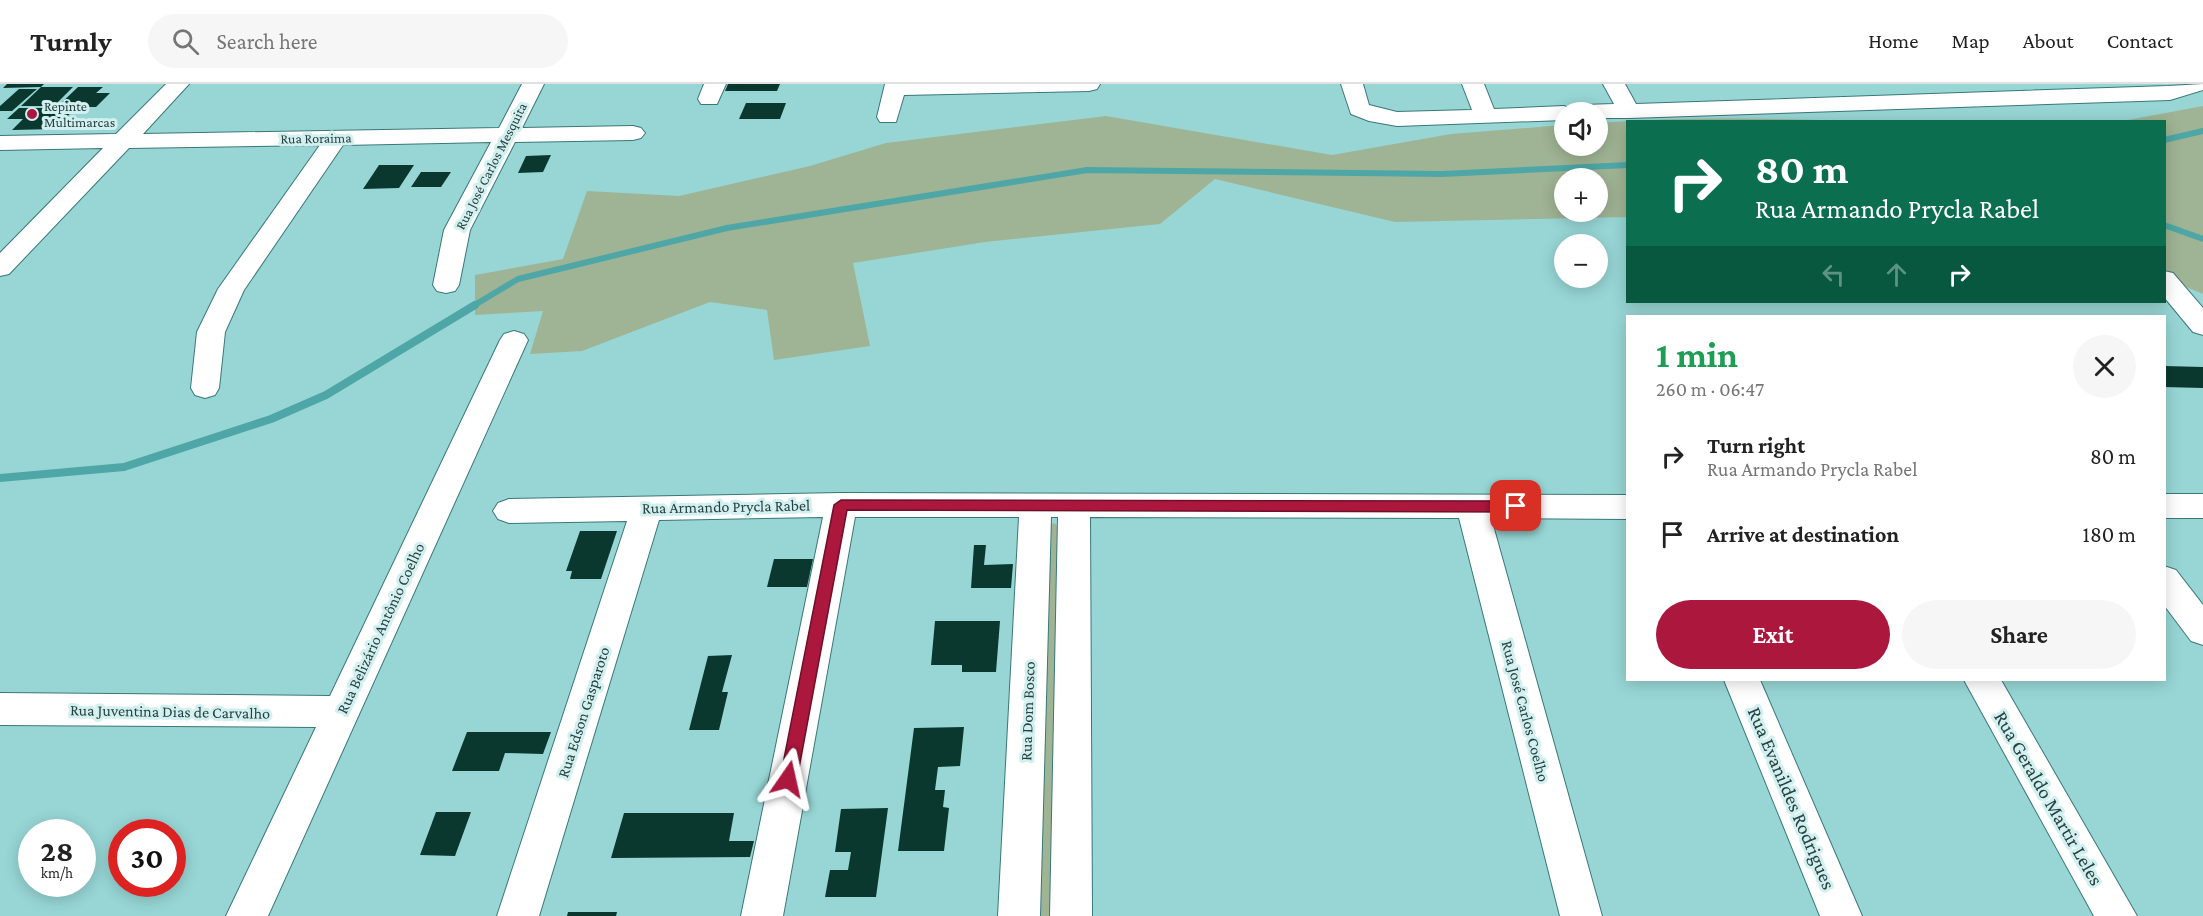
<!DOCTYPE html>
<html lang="en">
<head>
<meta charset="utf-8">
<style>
	:root { --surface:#fff; --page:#f6f6f6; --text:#222; --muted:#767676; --line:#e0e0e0; --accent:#ac173d }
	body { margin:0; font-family:"Crimson Pro",serif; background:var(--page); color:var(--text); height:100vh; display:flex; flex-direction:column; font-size:22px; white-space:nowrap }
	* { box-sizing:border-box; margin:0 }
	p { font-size:20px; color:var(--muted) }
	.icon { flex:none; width:33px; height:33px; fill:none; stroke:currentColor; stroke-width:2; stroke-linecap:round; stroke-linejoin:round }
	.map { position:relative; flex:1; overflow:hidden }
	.details { position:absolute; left:1626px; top:231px; width:540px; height:366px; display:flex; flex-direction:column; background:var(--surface); border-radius:0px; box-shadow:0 3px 15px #0003 }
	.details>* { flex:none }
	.hud { position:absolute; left:1626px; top:36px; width:540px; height:183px; border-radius:0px; box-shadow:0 3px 15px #0003; background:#0b6e4f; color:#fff; overflow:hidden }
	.buttons { position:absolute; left:1554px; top:18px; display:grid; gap:12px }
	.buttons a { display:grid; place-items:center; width:54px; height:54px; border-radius:50%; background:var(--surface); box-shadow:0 3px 15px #0003; font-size:30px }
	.speed { position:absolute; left:18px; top:735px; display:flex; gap:12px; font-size:30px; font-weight:700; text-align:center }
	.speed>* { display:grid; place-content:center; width:78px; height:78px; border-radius:50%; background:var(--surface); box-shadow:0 3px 15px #0003; line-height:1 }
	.speed small { font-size:15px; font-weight:400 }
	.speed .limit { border:9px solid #d22; background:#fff; color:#111 }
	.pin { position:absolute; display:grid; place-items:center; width:51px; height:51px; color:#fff; margin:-26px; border-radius:12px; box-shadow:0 3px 9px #0006 }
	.me { position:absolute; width:66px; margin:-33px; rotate:11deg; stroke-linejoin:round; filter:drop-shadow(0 0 4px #0008) }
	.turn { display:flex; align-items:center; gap:21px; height:126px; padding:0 30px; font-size:27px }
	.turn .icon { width:78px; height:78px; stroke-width:2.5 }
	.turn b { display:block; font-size:42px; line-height:51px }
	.lanes { display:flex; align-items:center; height:57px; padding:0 30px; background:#0003; justify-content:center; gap:30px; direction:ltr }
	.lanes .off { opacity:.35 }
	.round { display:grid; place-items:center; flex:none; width:63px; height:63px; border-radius:32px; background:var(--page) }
	.headline { display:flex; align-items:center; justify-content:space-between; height:102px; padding:0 30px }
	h1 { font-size:36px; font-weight:700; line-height:45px; color:#1e9e55 }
	.primary-button { display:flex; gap:12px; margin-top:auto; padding:12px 30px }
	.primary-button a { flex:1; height:69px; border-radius:36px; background:var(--accent); color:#fff; font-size:24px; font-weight:700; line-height:69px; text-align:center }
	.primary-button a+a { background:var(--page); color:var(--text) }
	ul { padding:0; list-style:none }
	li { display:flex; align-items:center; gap:18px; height:78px; padding:0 30px }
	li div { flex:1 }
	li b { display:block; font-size:22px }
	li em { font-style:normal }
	header { display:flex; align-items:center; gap:36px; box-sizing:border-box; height:84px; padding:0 30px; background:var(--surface); border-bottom:2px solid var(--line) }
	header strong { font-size:28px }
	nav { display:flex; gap:33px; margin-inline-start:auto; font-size:21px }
	.search { width:420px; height:54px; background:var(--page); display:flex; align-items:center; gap:15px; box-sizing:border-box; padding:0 21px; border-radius:33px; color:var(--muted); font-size:22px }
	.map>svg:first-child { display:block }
	.green { fill:#9fb494; fill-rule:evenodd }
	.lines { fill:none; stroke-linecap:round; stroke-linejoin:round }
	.stream-far1 { stroke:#4ea7a6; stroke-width:6 }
	.stream { stroke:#4ea7a6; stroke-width:8 }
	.building { fill:#0b382e }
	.minor-casing { stroke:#3a7878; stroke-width:2 }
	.minor { fill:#fff; fill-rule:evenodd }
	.route { fill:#ac173d; stroke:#700f28; stroke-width:1.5 }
	.poi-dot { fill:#ac173d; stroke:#d2f0ef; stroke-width:2 }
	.labels { text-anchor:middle; stroke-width:6; stroke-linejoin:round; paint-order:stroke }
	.far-poi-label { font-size:14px; fill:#284241; stroke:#d2f0ef; text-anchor:start }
	.far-street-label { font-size:14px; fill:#284241; stroke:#d2f0ef }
	.street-label { font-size:16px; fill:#284241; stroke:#d2f0ef }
	.near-street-label { font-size:20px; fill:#284241; stroke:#d2f0ef }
</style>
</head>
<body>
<header>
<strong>Turnly</strong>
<div class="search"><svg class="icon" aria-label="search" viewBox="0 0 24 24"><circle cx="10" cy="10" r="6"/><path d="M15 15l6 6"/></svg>Search here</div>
<nav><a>Home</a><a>Map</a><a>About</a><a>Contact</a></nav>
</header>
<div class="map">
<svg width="2203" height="832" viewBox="0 0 2203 832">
	<rect width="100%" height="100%" fill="#97d6d5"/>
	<g class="green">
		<path d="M 2203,22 L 2203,210 L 2165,194 L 2164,38 L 2117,38 Z"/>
		<path d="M 1106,32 L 1332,71 L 1451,50 L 1564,41 L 1564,62 L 1598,62 L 1598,39 C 1681,33 1764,34 1847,37 L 1628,38 L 1627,133 L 1395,138 L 1215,95 L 1160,140 L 985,158 L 853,179 L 870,262 L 774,276 L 767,226 L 710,218 L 582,267 L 530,270 L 543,227 L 475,231 L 475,191 L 563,175 L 587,107 L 679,112 L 810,82 L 886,59 ZM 1564,94 L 1598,94 L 1598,128 L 1564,128 Z"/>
		<path d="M 1054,439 L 1060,444 L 1051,832 L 1034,832 L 1047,443 Z"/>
	</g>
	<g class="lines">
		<g class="stream-far1">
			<path d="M 2164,56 L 2203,47"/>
			<path d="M 2164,141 L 2203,155"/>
			<path d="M 473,222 L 518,195 L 727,144 L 1087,86 L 1442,90 L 1628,81"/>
		</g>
		<path class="stream" d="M 0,394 L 124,383 L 271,335 L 326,311 L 475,221"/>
	</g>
	<g class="building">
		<path d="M 7,0 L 44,0 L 41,3 L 3,4 Z"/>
		<path d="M 728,0 L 780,0 L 777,7 L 725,7 Z"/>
		<path d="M 41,3 L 73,3 L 54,22 L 21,22 Z"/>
		<path d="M 78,3 L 103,3 L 96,9 L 110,9 L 96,23 L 77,23 L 54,45 L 12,46 L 23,35 L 7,35 L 19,24 L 56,24 Z"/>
		<path d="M 19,5 L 37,5 L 12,27 L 0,27 L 0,22 Z"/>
		<path d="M 746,19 L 786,19 L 780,35 L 739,35 Z"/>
		<path d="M 551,71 L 543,88 L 518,89 L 526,72 Z"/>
		<path d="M 379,81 L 414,81 L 399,104 L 363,105 Z"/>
		<path d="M 421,88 L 451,88 L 441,103 L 411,103 Z"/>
		<path d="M 2164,282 L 2203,283 L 2203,304 L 2164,303 Z"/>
		<path d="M 580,447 L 617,447 L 601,495 L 570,495 L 572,487 L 566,487 Z"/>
		<path d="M 974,461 L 986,461 L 984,481 L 1013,480 L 1011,504 L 971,504 Z"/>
		<path d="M 774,475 L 813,475 L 807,503 L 767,503 Z"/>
		<path d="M 935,537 L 1000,537 L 996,588 L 962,588 L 962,581 L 931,581 Z"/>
		<path d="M 732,571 L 722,608 L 728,608 L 719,646 L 689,646 L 708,572 Z"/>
		<path d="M 964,643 L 960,682 L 938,683 L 935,706 L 945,706 L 943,723 L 949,724 L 944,767 L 898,767 L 914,644 Z"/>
		<path d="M 467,648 L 551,648 L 543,670 L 505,669 L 499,687 L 452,687 Z"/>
		<path d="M 888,724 L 876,813 L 825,813 L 830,786 L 848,786 L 851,768 L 835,768 L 841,725 Z"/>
		<path d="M 436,728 L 471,728 L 455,772 L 420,771 Z"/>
		<path d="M 624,729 L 734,729 L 729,757 L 754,757 L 750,773 L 611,774 Z"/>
		<path d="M 568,828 L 617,828 L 616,832 L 567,832 Z"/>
	</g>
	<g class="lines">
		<g class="minor-casing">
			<g id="minor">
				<path d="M 166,0 L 189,0 L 143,50 L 499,44 L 522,0 L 544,0 L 522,44 L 633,42 L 641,44 L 645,49 L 641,54 L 633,56 L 515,58 L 470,146 L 459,201 L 455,207 L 446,209 L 437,207 L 433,201 L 444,146 L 491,58 L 343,61 L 244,206 L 225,248 L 219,304 L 215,311 L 205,314 L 195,311 L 191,304 L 197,248 L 218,205 L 320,61 L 129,64 L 9,190 L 0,192 L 0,169 L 103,64 L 0,66 L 0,52 L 116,50 Z"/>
				<path d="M 704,0 L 726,0 L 717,20 L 701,20 L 698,15 Z"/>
				<path d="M 885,0 L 1100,0 L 1097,5 L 1089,7 L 904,11 L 896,38 L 880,38 L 877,33 Z"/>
				<path d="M 1341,0 L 1363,0 L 1369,21 L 1397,28 L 1472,26 L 1462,0 L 1484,0 L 1494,25 L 1564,22 L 1573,26 L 1583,21 L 1614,20 L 1603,0 L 1625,0 L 1636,20 L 2168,2 L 2203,0 L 2203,6 L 2170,16 L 1629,34 L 1598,34 L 1598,28 L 1564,28 L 1564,36 L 1397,42 L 1369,37 L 1351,30 Z"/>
				<path d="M 2164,187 L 2173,189 L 2203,224 L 2203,251 L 2193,248 L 2164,213 Z"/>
				<path d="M 514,247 L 524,250 L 528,256 L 268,832 L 226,832 L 316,643 L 0,641 L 0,609 L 330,612 L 500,256 L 504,250 Z"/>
				<path d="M 841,409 L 1628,411 L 1628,435 L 1491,434 L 1602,832 L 1560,832 L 1459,434 L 1090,433 L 1092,832 L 1050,832 L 1058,433 L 1051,433 L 1040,832 L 998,832 L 1019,433 L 855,433 L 783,832 L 741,832 L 823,433 L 659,436 L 539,832 L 497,832 L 627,437 L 509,439 L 498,435 L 493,427 L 498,419 L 509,415 Z"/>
				<rect x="2164" y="410" width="39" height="24"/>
				<path d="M 2164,482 L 2176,486 L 2203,521 L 2203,561 L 2191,557 L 2164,521 Z"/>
				<path d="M 1724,596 L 1760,596 L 1862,832 L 1820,832 Z"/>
				<path d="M 1964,596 L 2001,596 L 2137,832 L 2094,832 Z"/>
			</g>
		</g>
		<use href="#minor" class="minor"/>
	</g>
	<path class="route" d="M 841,416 L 1516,417 L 1523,422 L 1516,428 L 847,426 L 797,695 L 794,700 L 788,702 L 783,700 L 780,695 L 834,421 Z"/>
	<circle class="poi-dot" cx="32" cy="30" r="6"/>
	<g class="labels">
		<g class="far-poi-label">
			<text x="44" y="27">Repinte<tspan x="44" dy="16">Multimarcas</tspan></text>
		</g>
		<g class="far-street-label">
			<text transform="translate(316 54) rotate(-1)" y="5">Rua Roraima</text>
			<text transform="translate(491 82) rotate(-63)" y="5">Rua José Carlos Mesquita</text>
		</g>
		<g class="street-label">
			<text transform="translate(726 422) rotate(-1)" y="6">Rua Armando Prycla Rabel</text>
			<text transform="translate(380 544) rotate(-65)" y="6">Rua Belizário Antônio Coelho</text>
			<text transform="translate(170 627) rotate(1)" y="6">Rua Juventina Dias de Carvalho</text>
			<text transform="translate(1027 627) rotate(-88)" y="6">Rua Dom Bosco</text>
			<text transform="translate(1526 627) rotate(75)" y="6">Rua José Carlos Coelho</text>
			<text transform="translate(583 628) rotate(-72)" y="6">Rua Edson Gasparoto</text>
		</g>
		<g class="near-street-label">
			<text transform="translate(1792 714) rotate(67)" y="7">Rua Evanildes Rodrigues</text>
			<text transform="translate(2049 714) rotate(60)" y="7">Rua Geraldo Martir Leles</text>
		</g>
	</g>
</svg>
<div class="buttons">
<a><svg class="icon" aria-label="sound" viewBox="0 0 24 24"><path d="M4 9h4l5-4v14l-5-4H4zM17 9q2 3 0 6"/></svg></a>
<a>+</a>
<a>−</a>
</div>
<div class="speed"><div>28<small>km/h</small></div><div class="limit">30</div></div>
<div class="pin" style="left:1516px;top:422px;background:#d93025"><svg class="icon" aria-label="arrive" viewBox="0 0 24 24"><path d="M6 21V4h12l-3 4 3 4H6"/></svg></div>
<svg class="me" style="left:788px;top:695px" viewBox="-20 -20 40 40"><path d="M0-17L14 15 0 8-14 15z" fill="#ac173d" stroke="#fff" stroke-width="4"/></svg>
<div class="hud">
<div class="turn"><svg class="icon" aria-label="right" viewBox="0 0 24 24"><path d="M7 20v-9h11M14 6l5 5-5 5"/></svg><div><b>80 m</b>Rua Armando Prycla Rabel</div></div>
<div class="lanes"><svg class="icon off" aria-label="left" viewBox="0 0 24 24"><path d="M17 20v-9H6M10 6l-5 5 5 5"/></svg><svg class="icon off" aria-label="ahead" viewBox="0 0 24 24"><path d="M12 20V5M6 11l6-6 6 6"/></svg><svg class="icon" aria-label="right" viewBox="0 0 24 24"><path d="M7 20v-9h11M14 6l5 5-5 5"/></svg></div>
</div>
<section class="details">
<div class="headline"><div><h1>1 min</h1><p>260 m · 06:47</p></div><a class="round"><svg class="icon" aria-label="close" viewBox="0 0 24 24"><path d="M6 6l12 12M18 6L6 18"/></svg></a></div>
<ul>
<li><svg class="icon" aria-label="right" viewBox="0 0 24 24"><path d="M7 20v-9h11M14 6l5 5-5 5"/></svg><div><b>Turn right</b><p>Rua Armando Prycla Rabel</p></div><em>80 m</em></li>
<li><svg class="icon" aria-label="arrive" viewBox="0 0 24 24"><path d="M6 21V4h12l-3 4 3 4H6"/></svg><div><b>Arrive at destination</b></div><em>180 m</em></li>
</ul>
<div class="primary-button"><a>Exit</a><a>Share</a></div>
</section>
</div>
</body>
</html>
